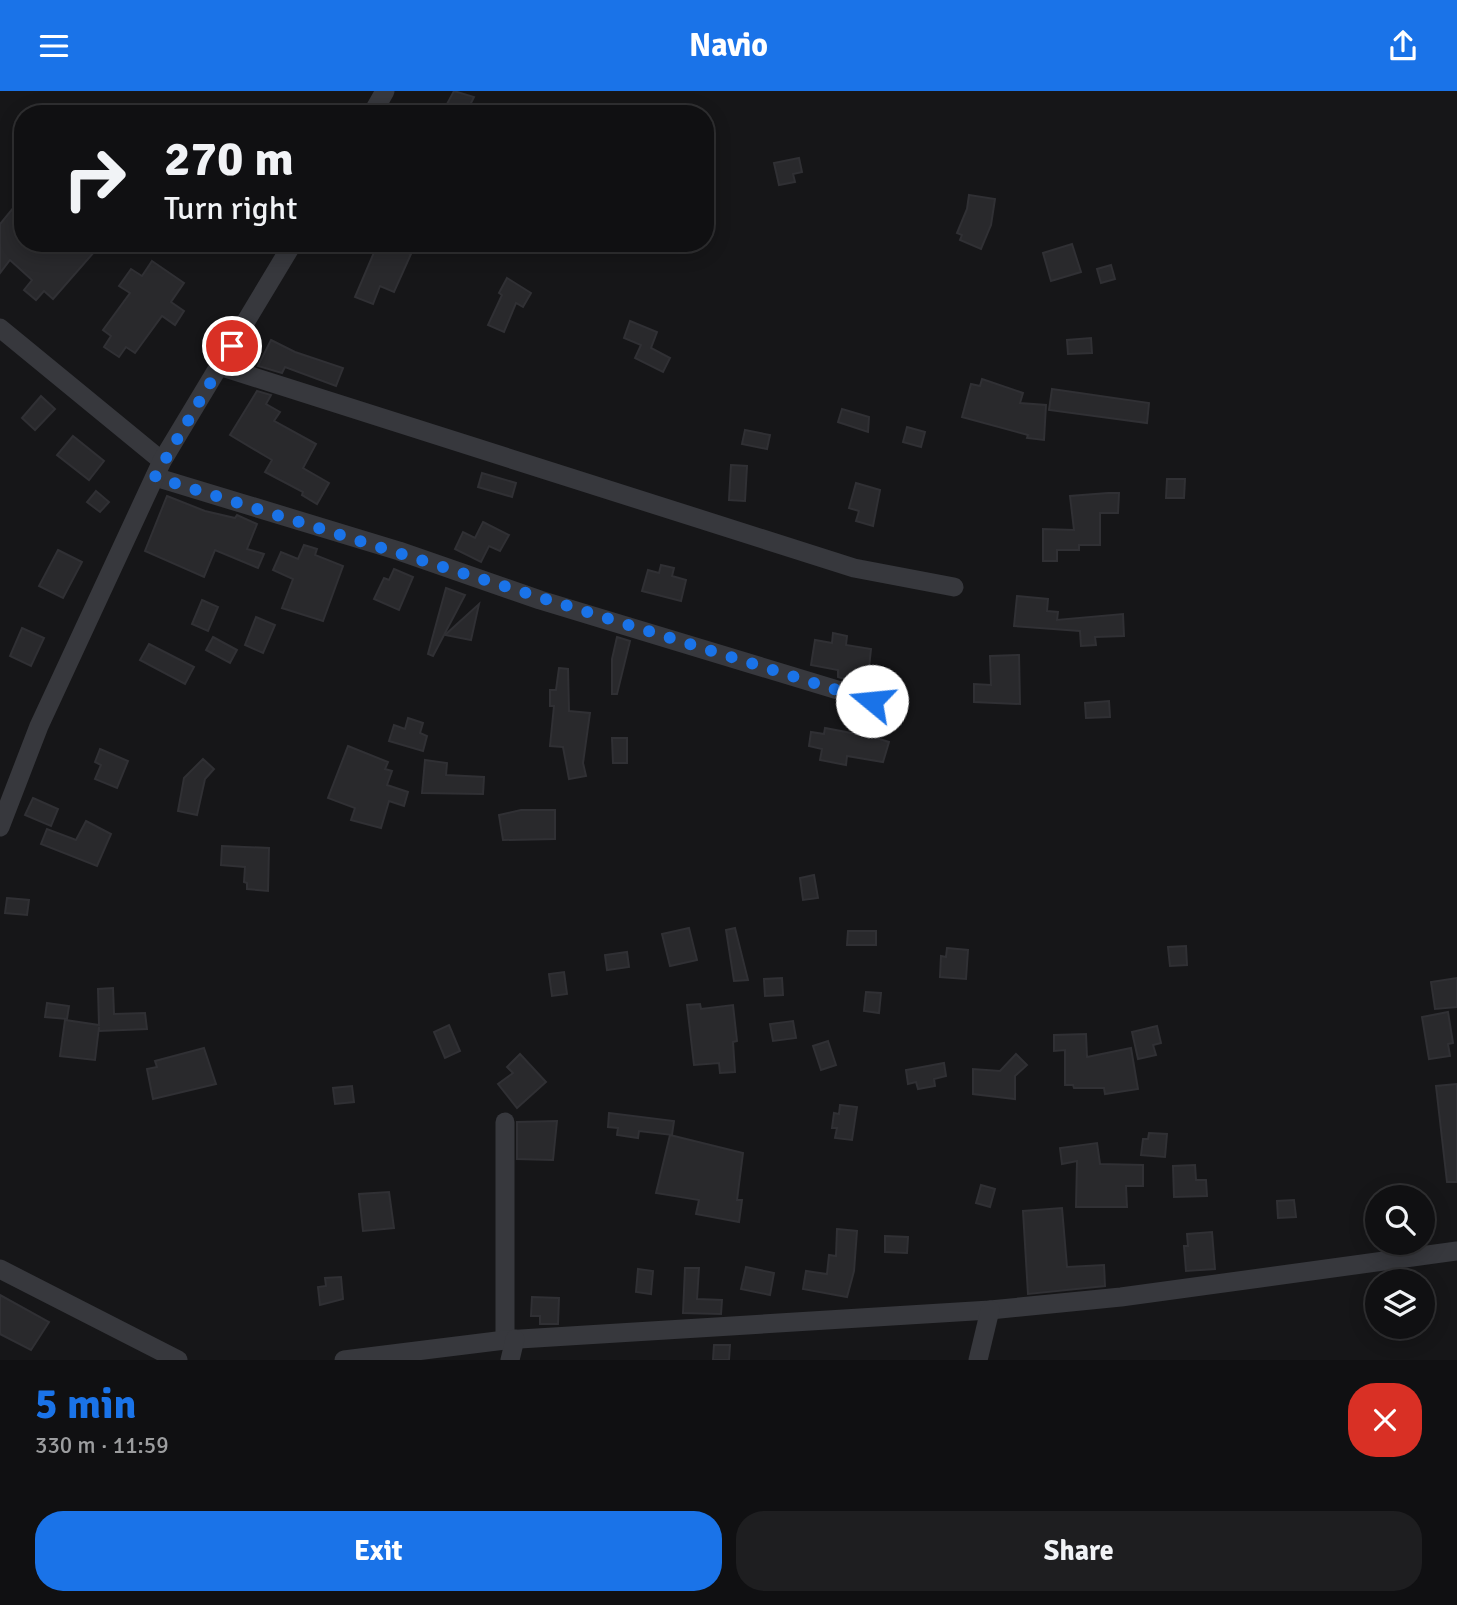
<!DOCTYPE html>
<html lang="en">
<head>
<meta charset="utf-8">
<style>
	:root { --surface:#101012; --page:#1e1e20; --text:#f1f3f6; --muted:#9c9d9f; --line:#303032; --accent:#1a73e8 }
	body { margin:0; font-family:Signika,sans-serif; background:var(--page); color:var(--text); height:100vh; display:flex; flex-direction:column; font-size:26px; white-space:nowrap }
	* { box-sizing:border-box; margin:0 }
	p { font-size:23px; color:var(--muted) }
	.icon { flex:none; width:38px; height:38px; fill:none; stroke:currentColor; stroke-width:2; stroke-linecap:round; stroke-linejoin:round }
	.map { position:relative; height:1269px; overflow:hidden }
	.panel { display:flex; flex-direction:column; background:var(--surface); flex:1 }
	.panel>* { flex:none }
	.hud { position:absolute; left:14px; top:14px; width:700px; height:147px; border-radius:28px; box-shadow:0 4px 18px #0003,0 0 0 2px var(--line); background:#101012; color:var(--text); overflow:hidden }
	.controls { position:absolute; left:1365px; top:1094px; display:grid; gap:14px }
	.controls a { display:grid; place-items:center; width:70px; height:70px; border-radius:50%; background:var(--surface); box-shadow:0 4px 18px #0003,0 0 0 2px var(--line); font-size:35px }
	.pin { position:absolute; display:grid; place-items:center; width:60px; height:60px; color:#fff; margin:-30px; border:4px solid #fff; border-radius:50%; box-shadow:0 2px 7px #0007 }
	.me { position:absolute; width:77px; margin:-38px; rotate:287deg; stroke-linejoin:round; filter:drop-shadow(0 0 5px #0008) }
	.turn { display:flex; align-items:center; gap:24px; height:147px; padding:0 35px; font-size:32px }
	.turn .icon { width:91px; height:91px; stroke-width:2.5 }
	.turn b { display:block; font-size:49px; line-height:60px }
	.round { display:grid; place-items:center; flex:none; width:74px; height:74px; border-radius:28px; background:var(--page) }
	.overview { display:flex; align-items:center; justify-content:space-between; height:119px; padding:0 35px }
	h1 { font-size:42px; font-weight:800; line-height:52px; color:var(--accent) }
	.primary-button { display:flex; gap:14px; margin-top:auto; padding:14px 35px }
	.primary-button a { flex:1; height:80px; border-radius:28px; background:var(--accent); color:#fff; font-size:28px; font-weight:800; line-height:80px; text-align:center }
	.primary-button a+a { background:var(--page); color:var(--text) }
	header { display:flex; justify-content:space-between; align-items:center; height:91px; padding:0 35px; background:var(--accent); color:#fff; font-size:32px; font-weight:800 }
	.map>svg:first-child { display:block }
	.building { fill:#29292c; stroke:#303034; stroke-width:2 }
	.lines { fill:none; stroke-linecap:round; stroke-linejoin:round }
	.minor { stroke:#37383d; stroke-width:19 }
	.route { stroke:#1a73e8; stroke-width:12; stroke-dasharray:0 21.6 }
</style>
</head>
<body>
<header><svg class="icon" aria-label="menu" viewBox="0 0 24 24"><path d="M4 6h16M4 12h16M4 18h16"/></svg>Navio<svg class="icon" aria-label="share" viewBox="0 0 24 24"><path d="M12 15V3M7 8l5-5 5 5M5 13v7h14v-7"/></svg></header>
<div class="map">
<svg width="1457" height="1269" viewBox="0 0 1457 1269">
	<rect width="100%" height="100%" fill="#161618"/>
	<g class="building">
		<path d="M 454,0 L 474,6 L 466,22 L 447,13 Z"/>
		<path d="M 799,67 L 802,81 L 793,83 L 795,91 L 779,94 L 774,72 Z"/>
		<path d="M 969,104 L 995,108 L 991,134 L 981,158 L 960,149 L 962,144 L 957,142 L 967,118 Z"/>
		<path d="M 23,105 L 23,152 L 102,152 L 53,208 L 44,200 L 36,209 L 24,199 L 32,189 L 10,169 L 0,182 L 0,133 Z"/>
		<path d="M 378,152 L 411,163 L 394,201 L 380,195 L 373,213 L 355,206 Z"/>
		<path d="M 1072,153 L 1081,181 L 1051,190 L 1043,162 Z"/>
		<path d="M 152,170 L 184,192 L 171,211 L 184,220 L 175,234 L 162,225 L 135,262 L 126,256 L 119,266 L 104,256 L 111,245 L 103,239 L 130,202 L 119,195 L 131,178 L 142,185 Z"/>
		<path d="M 1111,174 L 1115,188 L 1101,192 L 1097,178 Z"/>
		<path d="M 507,187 L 531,202 L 523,216 L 516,212 L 504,241 L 488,234 L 502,204 L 499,202 Z"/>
		<path d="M 630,230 L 657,241 L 651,257 L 670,267 L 663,281 L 635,267 L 641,254 L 624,247 Z"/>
		<path d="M 1091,247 L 1092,262 L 1068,263 L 1067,249 Z"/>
		<path d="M 271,249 L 295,261 L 343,277 L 336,295 L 285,276 L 282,282 L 258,275 Z"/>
		<path d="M 982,288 L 1023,302 L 1020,312 L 1046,314 L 1044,349 L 1027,347 L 1028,344 L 962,326 L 971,293 L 980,295 Z"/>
		<path d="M 1052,298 L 1149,312 L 1147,332 L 1049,319 Z"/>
		<path d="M 257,300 L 271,304 L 266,313 L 280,321 L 274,330 L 316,353 L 303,377 L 329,392 L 317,413 L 302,404 L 303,401 L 265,381 L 272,369 L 230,344 Z"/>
		<path d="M 41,305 L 55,318 L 35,339 L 22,327 Z"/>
		<path d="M 842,318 L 869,326 L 868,341 L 838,331 Z"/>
		<path d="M 907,336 L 925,341 L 921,356 L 903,351 Z"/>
		<path d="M 745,339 L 770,344 L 767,358 L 742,353 Z"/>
		<path d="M 73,345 L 104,370 L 89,389 L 57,364 Z"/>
		<path d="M 731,374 L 747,375 L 745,410 L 729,409 Z"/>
		<path d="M 482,382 L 516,392 L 512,406 L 478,396 Z"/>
		<path d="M 1167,388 L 1185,388 L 1184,407 L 1166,407 Z"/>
		<path d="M 856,392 L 880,399 L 873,435 L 856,430 L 859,420 L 849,417 Z"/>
		<path d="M 96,400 L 109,411 L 100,421 L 87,411 Z"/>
		<path d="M 1108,402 L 1119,402 L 1118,422 L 1100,422 L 1100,454 L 1079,454 L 1079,459 L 1057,459 L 1057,470 L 1043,470 L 1043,438 L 1074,439 L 1070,405 Z"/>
		<path d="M 167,405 L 205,420 L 235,427 L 237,424 L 257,433 L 247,458 L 264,463 L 258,477 L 215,459 L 204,486 L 145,460 Z"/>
		<path d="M 483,431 L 509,444 L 500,460 L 489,455 L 481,471 L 455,458 L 463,441 L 475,447 Z"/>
		<path d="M 304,454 L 317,458 L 315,464 L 343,475 L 323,530 L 282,517 L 293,488 L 273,479 L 281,461 L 298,468 Z"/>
		<path d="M 58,459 L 82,471 L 63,507 L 39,495 Z"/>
		<path d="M 661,474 L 674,477 L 672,485 L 686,489 L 681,510 L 642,500 L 648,479 L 659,482 Z"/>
		<path d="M 394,478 L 413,486 L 399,519 L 374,508 L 384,487 L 389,489 Z"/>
		<path d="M 446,497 L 465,504 L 433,565 L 428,563 Z"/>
		<path d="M 1017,505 L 1048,508 L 1047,520 L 1058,521 L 1057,529 L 1123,523 L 1124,545 L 1095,546 L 1096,554 L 1081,555 L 1080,540 L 1014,535 Z"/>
		<path d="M 202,509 L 218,516 L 208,540 L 192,533 Z"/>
		<path d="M 479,513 L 471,549 L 445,544 Z"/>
		<path d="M 256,526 L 275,534 L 263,562 L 245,554 Z"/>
		<path d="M 22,537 L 44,547 L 31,575 L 10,565 Z"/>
		<path d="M 833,542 L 847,545 L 846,554 L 871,558 L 867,595 L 838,586 L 838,579 L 811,574 L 815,549 L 832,552 Z"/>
		<path d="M 213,546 L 237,559 L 230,572 L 206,559 Z"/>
		<path d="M 617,546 L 630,550 L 617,603 L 612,603 L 612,568 Z"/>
		<path d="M 149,553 L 194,576 L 185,593 L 140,569 Z"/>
		<path d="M 1019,564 L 1020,613 L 974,611 L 974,593 L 991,594 L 990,565 Z"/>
		<path d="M 559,577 L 568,578 L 569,620 L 590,622 L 583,672 L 586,685 L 569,688 L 563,656 L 550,655 L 554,615 L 550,615 L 550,599 L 556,599 Z"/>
		<path d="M 1109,610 L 1110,626 L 1086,627 L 1085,612 Z"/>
		<path d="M 864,620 L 879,624 L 873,646 L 889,651 L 883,671 L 847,665 L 846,674 L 820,669 L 822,658 L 809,655 L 811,641 L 824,643 L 825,637 L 857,643 Z"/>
		<path d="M 408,627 L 423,632 L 420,642 L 427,645 L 423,660 L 389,650 L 394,634 L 405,638 Z"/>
		<path d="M 612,647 L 627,647 L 627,672 L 613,672 Z"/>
		<path d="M 348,655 L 388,671 L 385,678 L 392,680 L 387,694 L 408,701 L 404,715 L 389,710 L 381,737 L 351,729 L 355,717 L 328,707 Z"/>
		<path d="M 100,658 L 128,670 L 117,697 L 95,688 L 101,674 L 95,671 Z"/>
		<path d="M 203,668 L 214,678 L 205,688 L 197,724 L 178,720 L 184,687 Z"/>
		<path d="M 425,669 L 447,672 L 446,684 L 484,686 L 483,703 L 422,702 Z"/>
		<path d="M 33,707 L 58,718 L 51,735 L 25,724 Z"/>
		<path d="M 521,719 L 555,719 L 555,748 L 503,749 L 499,724 Z"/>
		<path d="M 86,730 L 111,743 L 97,775 L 41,753 L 47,738 L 76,749 Z"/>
		<path d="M 222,755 L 269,757 L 268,800 L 247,798 L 247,792 L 244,791 L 245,776 L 221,774 Z"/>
		<path d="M 814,784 L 818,807 L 803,809 L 800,787 Z"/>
		<path d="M 7,807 L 29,809 L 27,824 L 5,822 Z"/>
		<path d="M 689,837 L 697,869 L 670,875 L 662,843 Z"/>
		<path d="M 735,837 L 748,889 L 734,890 L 726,839 Z"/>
		<path d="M 848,840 L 876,840 L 876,854 L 847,854 Z"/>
		<path d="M 1186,855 L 1187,874 L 1170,875 L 1168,856 Z"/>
		<path d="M 947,857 L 968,859 L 966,888 L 940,886 L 941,865 L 946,866 Z"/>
		<path d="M 627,861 L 629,876 L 607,879 L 605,864 Z"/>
		<path d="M 564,881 L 567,903 L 552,905 L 549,883 Z"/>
		<path d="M 782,887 L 783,904 L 765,905 L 764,888 Z"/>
		<path d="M 1457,887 L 1457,916 L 1435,918 L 1431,891 Z"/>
		<path d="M 113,897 L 114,923 L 145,922 L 147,938 L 99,940 L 99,936 L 95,969 L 60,965 L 65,929 L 99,934 L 98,898 Z"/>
		<path d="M 866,901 L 881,902 L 879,922 L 864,920 Z"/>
		<path d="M 47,912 L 69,915 L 67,928 L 45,926 Z"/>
		<path d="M 700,913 L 701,918 L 733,914 L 737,950 L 733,951 L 735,981 L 720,982 L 719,972 L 694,974 L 687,914 Z"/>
		<path d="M 1448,921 L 1453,952 L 1448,953 L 1450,965 L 1429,968 L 1422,926 Z"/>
		<path d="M 793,930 L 796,947 L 773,950 L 770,933 Z"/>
		<path d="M 449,934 L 460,960 L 445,967 L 434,941 Z"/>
		<path d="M 1157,935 L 1161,952 L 1153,954 L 1156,964 L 1138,968 L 1132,941 Z"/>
		<path d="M 1086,943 L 1087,966 L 1131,957 L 1138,998 L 1105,1003 L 1104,997 L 1074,997 L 1073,994 L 1065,994 L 1065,959 L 1054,960 L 1054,944 Z"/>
		<path d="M 828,950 L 836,974 L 821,979 L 813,955 Z"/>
		<path d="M 204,957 L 216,993 L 153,1008 L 147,978 L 157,976 L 155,970 Z"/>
		<path d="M 520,963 L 546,991 L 517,1017 L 498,993 L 513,982 L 507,976 Z"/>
		<path d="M 1016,963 L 1027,974 L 1015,985 L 1015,1008 L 973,1003 L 973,978 L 1000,980 Z"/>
		<path d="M 944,972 L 946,985 L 934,988 L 935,995 L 918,998 L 916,991 L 908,993 L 906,979 Z"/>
		<path d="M 1457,993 L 1457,1091 L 1447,1091 L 1436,995 Z"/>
		<path d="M 352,995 L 354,1011 L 335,1013 L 333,997 Z"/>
		<path d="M 840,1014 L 857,1016 L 852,1049 L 835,1047 L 837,1037 L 832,1037 L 834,1022 L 839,1023 Z"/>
		<path d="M 609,1022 L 674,1030 L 672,1044 L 639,1040 L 638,1047 L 617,1044 L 618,1037 L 608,1036 Z"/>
		<path d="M 557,1030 L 553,1069 L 517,1068 L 517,1031 Z"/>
		<path d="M 1149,1042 L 1167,1043 L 1165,1066 L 1141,1064 L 1143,1048 L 1148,1048 Z"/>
		<path d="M 670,1044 L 743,1062 L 737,1109 L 742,1109 L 739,1131 L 696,1123 L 699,1109 L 656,1102 Z"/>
		<path d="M 1097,1052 L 1100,1073 L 1143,1074 L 1143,1095 L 1126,1095 L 1127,1116 L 1076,1116 L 1077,1070 L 1062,1073 L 1060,1057 Z"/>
		<path d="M 1195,1074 L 1196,1089 L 1206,1089 L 1207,1105 L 1174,1106 L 1173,1075 Z"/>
		<path d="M 981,1094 L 995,1098 L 990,1116 L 976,1112 Z"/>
		<path d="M 389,1101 L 394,1137 L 363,1140 L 359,1103 Z"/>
		<path d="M 1294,1109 L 1296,1126 L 1278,1127 L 1277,1110 Z"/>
		<path d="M 1062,1117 L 1067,1176 L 1104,1174 L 1105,1195 L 1028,1203 L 1023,1120 Z"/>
		<path d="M 837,1138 L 857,1140 L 854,1180 L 847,1206 L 803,1198 L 806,1180 L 827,1183 L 829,1164 L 836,1165 Z"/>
		<path d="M 1212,1141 L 1215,1178 L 1186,1180 L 1184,1155 L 1188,1155 L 1187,1143 Z"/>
		<path d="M 885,1145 L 908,1146 L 907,1162 L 885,1161 Z"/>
		<path d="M 746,1176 L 774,1182 L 770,1204 L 741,1198 Z"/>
		<path d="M 685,1177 L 699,1177 L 697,1208 L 722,1209 L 721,1223 L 683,1222 Z"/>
		<path d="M 638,1178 L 653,1180 L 651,1203 L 636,1201 Z"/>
		<path d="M 341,1186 L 343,1208 L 320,1214 L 318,1196 L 326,1195 L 325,1187 Z"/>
		<path d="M 0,1204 L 49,1231 L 31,1259 L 0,1243 Z"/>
		<path d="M 532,1206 L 559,1207 L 558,1233 L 540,1233 L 540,1225 L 531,1225 Z"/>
		<path d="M 714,1254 L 730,1254 L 729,1269 L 713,1269 Z"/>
	</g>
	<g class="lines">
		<g class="minor">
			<path d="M 372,23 L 385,0"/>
			<path d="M 0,237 L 162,370"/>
			<path d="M 219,275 L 854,477 L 954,496"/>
			<path d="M 155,386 L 399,460 L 540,509 L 897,617"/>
			<path d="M 0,736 L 39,635 L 162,370 L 293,152"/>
			<path d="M 505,1031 L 505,1249"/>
			<path d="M 0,1178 L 178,1269"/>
			<path d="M 344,1269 L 505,1249 L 990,1219 L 1121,1206 L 1457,1160"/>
			<path d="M 510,1269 L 515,1248"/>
			<path d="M 978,1269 L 990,1219"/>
		</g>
	</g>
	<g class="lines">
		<path class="route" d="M 232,255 L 155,386 L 872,610"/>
	</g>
</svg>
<div class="controls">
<a><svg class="icon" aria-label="search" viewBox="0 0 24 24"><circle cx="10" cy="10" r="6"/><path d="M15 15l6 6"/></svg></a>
<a><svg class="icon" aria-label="layers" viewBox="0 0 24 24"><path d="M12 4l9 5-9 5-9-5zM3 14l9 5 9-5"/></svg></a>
</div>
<div class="pin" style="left:232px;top:255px;background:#d93025"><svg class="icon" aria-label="arrive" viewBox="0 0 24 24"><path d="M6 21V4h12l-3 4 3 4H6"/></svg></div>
<svg class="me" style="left:872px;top:610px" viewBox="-20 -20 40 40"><circle r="19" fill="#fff"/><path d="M0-13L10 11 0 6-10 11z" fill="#1a73e8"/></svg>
<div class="hud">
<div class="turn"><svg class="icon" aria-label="right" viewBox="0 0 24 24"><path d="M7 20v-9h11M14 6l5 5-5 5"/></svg><div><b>270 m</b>Turn right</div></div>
</div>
</div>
<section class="panel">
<div class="overview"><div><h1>5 min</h1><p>330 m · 11:59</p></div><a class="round" style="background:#d93025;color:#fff"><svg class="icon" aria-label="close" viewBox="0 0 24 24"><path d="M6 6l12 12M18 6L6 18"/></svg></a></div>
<div class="primary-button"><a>Exit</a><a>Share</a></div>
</section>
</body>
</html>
